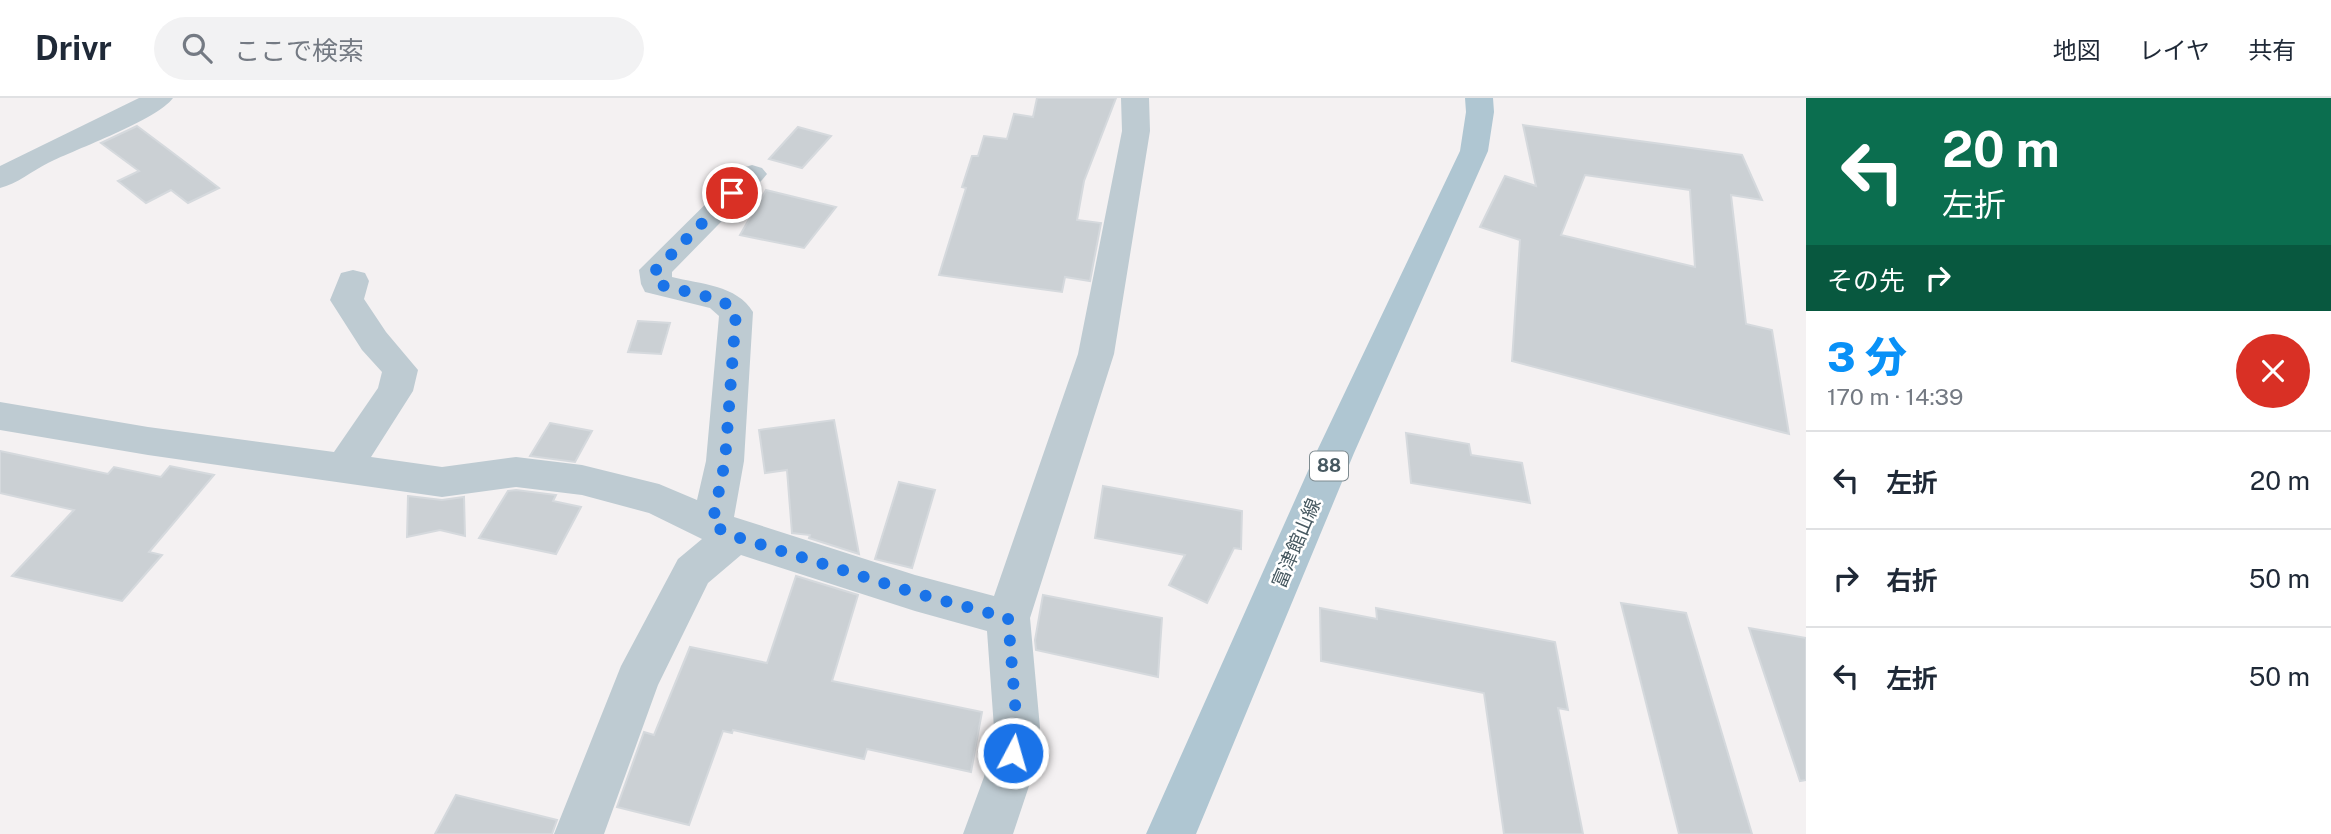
<!DOCTYPE html>
<html lang="ja">
<head>
<meta charset="utf-8">
<style>
	:root { --surface:#fff; --page:#f2f2f3; --text:#1f2937; --muted:#747a83; --line:#e0e1e3; --accent:#0991f7 }
	body { margin:0; font-family:"Public Sans","Noto Sans JP",sans-serif; background:var(--page); color:var(--text); height:100vh; display:flex; flex-direction:column; font-size:26px; white-space:nowrap }
	* { box-sizing:border-box; margin:0 }
	p { font-size:23px; color:var(--muted) }
	.icon { flex:none; width:38px; height:38px; fill:none; stroke:currentColor; stroke-width:2; stroke-linecap:round; stroke-linejoin:round }
	.map { position:relative; flex:1; overflow:hidden }
	.panel { display:flex; flex-direction:column; background:var(--surface); width:525px }
	.panel>* { flex:none }
	.hud { background:#0b6e4f; color:#fff; overflow:hidden }
	.pin { position:absolute; display:grid; place-items:center; width:60px; height:60px; color:#fff; margin:-30px; border:4px solid #fff; border-radius:50%; box-shadow:0 2px 7px #0007 }
	.me { position:absolute; width:77px; margin:-38px; rotate:6deg; stroke-linejoin:round; filter:drop-shadow(0 0 5px #0008) }
	.turn { display:flex; align-items:center; gap:24px; height:147px; padding:0 21px; font-size:32px }
	.turn .icon { width:91px; height:91px; stroke-width:2.5 }
	.turn b { display:block; font-size:49px; line-height:60px }
	.then { display:flex; align-items:center; height:66px; padding:0 21px; background:#0003; gap:14px; font-size:26px }
	.round { display:grid; place-items:center; flex:none; width:74px; height:74px; border-radius:37px; background:var(--page) }
	.head { display:flex; align-items:center; justify-content:space-between; height:119px; padding:0 21px }
	h1 { font-size:42px; font-weight:800; line-height:52px; color:var(--accent) }
	ul { padding:0; list-style:none }
	li { display:flex; align-items:center; gap:21px; height:98px; padding:0 21px; border-top:2px solid var(--line) }
	li div { flex:1 }
	li b { display:block; font-size:26px }
	li em { font-style:normal }
	header { display:flex; align-items:center; gap:42px; box-sizing:border-box; height:98px; padding:0 35px; background:var(--surface); border-bottom:2px solid var(--line) }
	header strong { font-size:33px }
	nav { display:flex; gap:38px; margin-inline-start:auto; font-size:24px }
	.search { width:490px; height:63px; background:var(--page); display:flex; align-items:center; gap:18px; box-sizing:border-box; padding:0 24px; border-radius:38px; color:var(--muted); font-size:26px }
	main { display:flex; flex:1; min-height:0 }
	.map>svg:first-child { display:block }
	.building { fill:#cbd0d4; stroke:#d5d9dd; stroke-width:2; fill-rule:evenodd }
	.lines { fill:none; stroke-linecap:round; stroke-linejoin:round }
	.minor { fill:#becbd2; fill-rule:evenodd }
	.major { fill:#afc6d2; fill-rule:evenodd }
	.route { stroke:#1a73e8; stroke-width:12; stroke-dasharray:0 21.6 }
	.labels { text-anchor:middle; stroke-width:5; stroke-linejoin:round; paint-order:stroke }
	.shield { fill:#fff; stroke:#7e8b90; stroke-width:2 }
	.shield-label { font-size:18px; font-weight:bold; fill:#475961 }
	.street-label { font-size:19px; fill:#475961; stroke:#fff }
</style>
</head>
<body>
<header>
<strong>Drivr</strong>
<div class="search"><svg class="icon" aria-label="search" viewBox="0 0 24 24"><circle cx="10" cy="10" r="6"/><path d="M15 15l6 6"/></svg>ここで検索</div>
<nav><a>地図</a><a>レイヤ</a><a>共有</a></nav>
</header>
<main>
<div class="map">
<svg width="1806" height="736" viewBox="0 0 1806 736">
	<rect width="100%" height="100%" fill="#f4f1f2"/>
	<g class="building">
		<path d="M 1037,0 L 1116,0 L 1084,83 L 1077,122 L 1101,125 L 1090,183 L 1065,179 L 1062,194 L 939,177 L 966,90 L 962,89 L 972,58 L 978,58 L 984,38 L 1007,41 L 1014,16 L 1033,19 Z"/>
		<path d="M 1523,27 L 1742,57 L 1762,102 L 1731,97 L 1746,226 L 1772,232 L 1789,336 L 1512,263 L 1520,142 L 1480,129 L 1505,78 L 1536,88 ZM 1585,77 L 1690,92 L 1695,169 L 1561,137 Z"/>
		<path d="M 137,28 L 169,52 L 219,90 L 188,105 L 171,92 L 146,105 L 118,83 L 139,73 L 101,45 Z"/>
		<path d="M 798,29 L 831,38 L 802,70 L 769,61 Z"/>
		<path d="M 766,92 L 836,109 L 804,150 L 740,137 Z"/>
		<path d="M 638,223 L 670,225 L 661,256 L 628,254 Z"/>
		<path d="M 834,322 L 859,456 L 809,440 L 810,437 L 792,435 L 787,372 L 765,375 L 759,332 Z"/>
		<path d="M 550,325 L 592,333 L 575,364 L 530,358 Z"/>
		<path d="M 1406,335 L 1469,346 L 1471,357 L 1522,365 L 1530,405 L 1411,385 Z"/>
		<path d="M 0,353 L 108,376 L 114,369 L 161,379 L 170,368 L 214,377 L 149,454 L 162,457 L 122,503 L 12,478 L 74,412 L 0,395 Z"/>
		<path d="M 899,384 L 935,392 L 912,470 L 875,461 Z"/>
		<path d="M 1103,388 L 1242,413 L 1241,451 L 1234,450 L 1207,505 L 1169,487 L 1185,457 L 1095,440 Z"/>
		<path d="M 516,392 L 556,397 L 553,403 L 581,409 L 556,456 L 479,440 L 508,393 Z"/>
		<path d="M 408,398 L 442,402 L 464,399 L 465,438 L 440,432 L 407,439 Z"/>
		<path d="M 796,478 L 858,497 L 832,583 L 982,614 L 971,674 L 867,651 L 864,661 L 733,632 L 732,635 L 723,633 L 689,727 L 617,709 L 644,634 L 654,637 L 690,549 L 767,565 Z"/>
		<path d="M 1043,497 L 1162,520 L 1158,579 L 1036,552 L 1035,542 Z"/>
		<path d="M 1621,505 L 1686,515 L 1752,736 L 1679,736 Z"/>
		<path d="M 1320,510 L 1377,521 L 1376,510 L 1555,544 L 1568,612 L 1558,610 L 1583,736 L 1504,736 L 1484,595 L 1321,563 Z"/>
		<path d="M 1749,530 L 1806,540 L 1806,682 L 1800,683 Z"/>
		<path d="M 456,697 L 557,722 L 552,736 L 435,736 Z"/>
	</g>
	<g class="lines">
		<g class="minor">
			<path d="M 139,0 L 173,0 C 157,22 76,51 48,65 C 32,73 17,86 0,90 L 0,68 Z"/>
			<path d="M 1121,0 L 1149,0 L 1150,33 L 1114,256 L 1030,520 L 1040,630 L 1032,679 L 1013,736 L 963,736 L 984,679 L 994,630 L 987,533 L 915,513 L 741,457 L 708,485 L 658,587 L 604,736 L 554,736 L 621,568 L 678,461 L 702,441 L 649,415 L 582,397 L 516,389 L 442,399 L 148,357 L 0,332 L 0,304 L 148,329 L 334,354 L 378,290 L 382,274 L 362,252 L 330,202 L 341,175 L 353,172 L 365,175 L 369,183 L 364,201 L 386,234 L 418,272 L 413,293 L 371,359 L 442,369 L 516,359 L 582,367 L 659,386 L 697,402 L 706,363 L 719,218 L 710,210 L 645,194 L 641,186 L 639,172 L 742,70 L 752,67 L 762,70 L 767,76 L 762,82 L 672,174 L 672,179 C 700,186 737,187 753,214 L 744,363 L 734,419 L 915,477 L 994,498 L 1078,256 L 1122,33 Z"/>
		</g>
		<path class="major" d="M 1465,0 L 1493,0 L 1494,14 L 1488,53 L 1354,355 L 1196,736 L 1146,736 L 1316,355 L 1460,53 L 1466,14 Z"/>
	</g>
	<g class="lines">
		<path class="route" d="M 732,95 L 655,173 L 657,186 L 721,202 L 736,214 L 725,363 L 712,427 L 734,438 L 915,495 L 1008,520 L 1017,630 L 1013,655"/>
	</g>
	<g class="labels">
		<rect class="shield" x="1310" y="353.5" width="38" height="29" rx="5"/>
		<g class="shield-label">
			<text x="1329" y="374">88</text>
		</g>
		<g class="street-label">
			<text transform="translate(1296 445) rotate(-67)" y="7">富津館山線</text>
		</g>
	</g>
</svg>
<div class="pin" style="left:732px;top:95px;background:#d93025"><svg class="icon" aria-label="arrive" viewBox="0 0 24 24"><path d="M6 21V4h12l-3 4 3 4H6"/></svg></div>
<svg class="me" style="left:1013px;top:655px" viewBox="-20 -20 40 40"><circle r="17" fill="#1a73e8" stroke="#fff" stroke-width="3"/><path d="M0-11L8 9 0 5-8 9z" fill="#fff"/></svg>
</div>
<section class="panel">
<div class="hud">
<div class="turn"><svg class="icon" aria-label="left" viewBox="0 0 24 24"><path d="M17 20v-9H6M10 6l-5 5 5 5"/></svg><div><b>20 m</b>左折</div></div>
<div class="then">その先<svg class="icon" aria-label="right" viewBox="0 0 24 24"><path d="M7 20v-9h11M14 6l5 5-5 5"/></svg></div>
</div>
<div class="head"><div><h1>3 分</h1><p>170 m · 14:39</p></div><a class="round" style="background:#d93025;color:#fff"><svg class="icon" aria-label="close" viewBox="0 0 24 24"><path d="M6 6l12 12M18 6L6 18"/></svg></a></div>
<ul>
<li><svg class="icon" aria-label="left" viewBox="0 0 24 24"><path d="M17 20v-9H6M10 6l-5 5 5 5"/></svg><div><b>左折</b></div><em>20 m</em></li>
<li><svg class="icon" aria-label="right" viewBox="0 0 24 24"><path d="M7 20v-9h11M14 6l5 5-5 5"/></svg><div><b>右折</b></div><em>50 m</em></li>
<li><svg class="icon" aria-label="left" viewBox="0 0 24 24"><path d="M17 20v-9H6M10 6l-5 5 5 5"/></svg><div><b>左折</b></div><em>50 m</em></li>
</ul>
</section>
</main>
</body>
</html>
